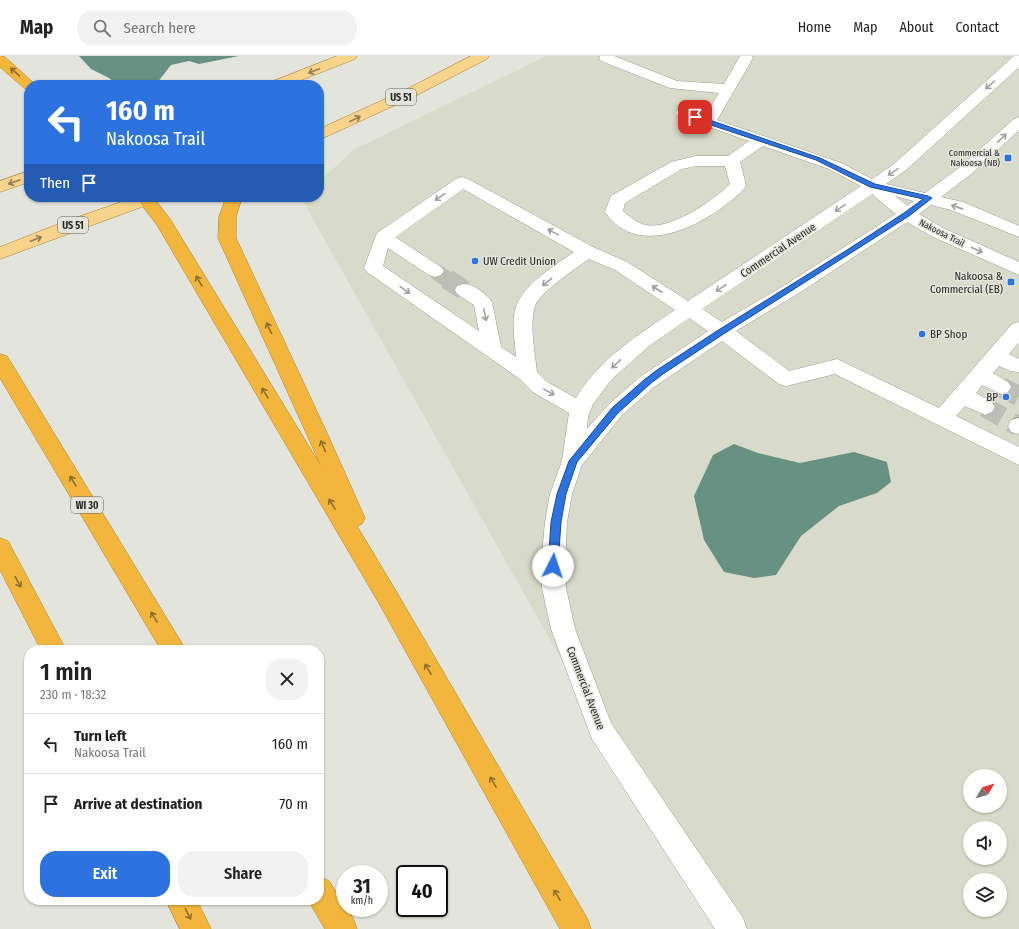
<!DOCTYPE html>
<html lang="en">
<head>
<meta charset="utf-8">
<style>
	:root { --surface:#fff; --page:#f2f2f2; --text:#222; --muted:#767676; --line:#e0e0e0; --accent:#2d73e0 }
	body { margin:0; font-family:"Fira Sans Condensed",sans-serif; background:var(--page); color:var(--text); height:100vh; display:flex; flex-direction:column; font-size:15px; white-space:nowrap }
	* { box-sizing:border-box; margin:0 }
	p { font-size:13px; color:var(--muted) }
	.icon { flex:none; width:22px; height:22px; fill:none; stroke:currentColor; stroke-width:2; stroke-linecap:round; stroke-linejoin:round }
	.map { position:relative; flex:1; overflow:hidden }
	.side { position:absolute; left:24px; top:589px; width:300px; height:260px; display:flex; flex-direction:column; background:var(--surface); border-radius:16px; box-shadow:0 1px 3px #0004 }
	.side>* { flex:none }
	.guide { position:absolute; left:24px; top:24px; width:300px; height:122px; border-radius:16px; box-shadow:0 1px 3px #0004; background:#2d73e0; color:#fff; overflow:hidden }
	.needle { width:26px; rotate:52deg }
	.buttons { position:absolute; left:963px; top:713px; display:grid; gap:8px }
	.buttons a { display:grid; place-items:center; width:44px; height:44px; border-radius:50%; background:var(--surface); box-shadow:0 1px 3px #0004; font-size:20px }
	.speed { position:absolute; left:336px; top:809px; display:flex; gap:8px; font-size:20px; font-weight:700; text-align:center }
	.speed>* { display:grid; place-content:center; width:52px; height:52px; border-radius:50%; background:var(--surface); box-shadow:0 1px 3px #0004; line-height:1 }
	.speed small { font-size:10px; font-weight:400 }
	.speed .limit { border:2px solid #111; border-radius:6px; background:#fff; color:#111 }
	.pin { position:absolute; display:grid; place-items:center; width:34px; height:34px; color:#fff; margin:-17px; border-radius:8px; box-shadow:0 2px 6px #0006 }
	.me { position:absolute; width:44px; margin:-22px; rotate:4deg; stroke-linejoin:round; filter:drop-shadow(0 0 3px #0008) }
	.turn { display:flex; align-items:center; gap:14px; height:84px; padding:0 16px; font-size:18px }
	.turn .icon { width:52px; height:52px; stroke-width:2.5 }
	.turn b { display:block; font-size:28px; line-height:34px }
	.then { display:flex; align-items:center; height:38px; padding:0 16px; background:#0003; gap:8px; font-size:15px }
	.round { display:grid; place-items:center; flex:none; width:42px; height:42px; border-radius:16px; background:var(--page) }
	.head { display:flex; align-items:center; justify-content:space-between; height:68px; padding:0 16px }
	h1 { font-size:24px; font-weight:600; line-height:30px }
	.button { display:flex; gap:8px; margin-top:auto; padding:8px 16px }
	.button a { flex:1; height:46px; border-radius:16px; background:var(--accent); color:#fff; font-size:16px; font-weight:600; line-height:46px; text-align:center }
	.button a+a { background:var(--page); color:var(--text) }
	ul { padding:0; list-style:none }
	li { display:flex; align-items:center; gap:12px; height:60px; padding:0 16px; border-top:1px solid var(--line) }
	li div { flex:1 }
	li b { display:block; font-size:15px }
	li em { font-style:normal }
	header { display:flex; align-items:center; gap:24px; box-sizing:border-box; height:56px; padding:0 20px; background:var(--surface); border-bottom:1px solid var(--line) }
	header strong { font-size:19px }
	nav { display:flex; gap:22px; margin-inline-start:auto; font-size:14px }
	.search { width:280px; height:36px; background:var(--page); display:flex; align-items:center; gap:10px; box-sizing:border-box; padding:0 14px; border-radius:16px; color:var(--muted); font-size:15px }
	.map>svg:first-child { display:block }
	.built { fill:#d9dbca; fill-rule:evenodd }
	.water { fill:#679182 }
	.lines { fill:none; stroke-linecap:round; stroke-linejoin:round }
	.minor-tunnel-far1 { stroke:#bdbeb6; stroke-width:16; stroke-dasharray:16 8; stroke-linecap:butt }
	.minor-tunnel { stroke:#bdbeb6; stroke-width:20; stroke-dasharray:20 10; stroke-linecap:butt }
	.minor-casing { stroke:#9c9c94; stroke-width:1 }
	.major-casing { stroke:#ab8434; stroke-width:1 }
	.highway-casing { stroke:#ab8434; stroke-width:1 }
	.minor { fill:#fff; fill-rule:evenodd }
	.major { fill:#f7d38b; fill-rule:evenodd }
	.highway { fill:#f2b63d; fill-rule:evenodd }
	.oneway { stroke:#8f7d58 }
	.oneway2 { stroke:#8c6e30 }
	.oneway3 { stroke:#9e9e9c }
	.route { fill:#2d73e0; stroke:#1d4b92 }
	.poi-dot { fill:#2d73e0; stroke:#e3e4db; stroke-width:1.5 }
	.labels { text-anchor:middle; stroke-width:3; stroke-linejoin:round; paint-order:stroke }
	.far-poi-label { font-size:9px; fill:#272724; stroke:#e3e4db; text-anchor:end }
	.far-street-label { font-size:9px; fill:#272724; stroke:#e3e4db }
	.shield { fill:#e3e4db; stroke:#5f605b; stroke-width:1 }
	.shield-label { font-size:10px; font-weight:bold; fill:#272724 }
	.street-label { font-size:11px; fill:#272724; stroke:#e3e4db }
	.poi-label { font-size:11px; fill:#272724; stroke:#e3e4db; text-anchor:start }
</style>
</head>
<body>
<header>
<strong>Map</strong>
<div class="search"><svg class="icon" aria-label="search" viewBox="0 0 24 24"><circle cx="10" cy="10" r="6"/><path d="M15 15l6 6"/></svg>Search here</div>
<nav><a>Home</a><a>Map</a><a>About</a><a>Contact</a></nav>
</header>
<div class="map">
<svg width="1019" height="873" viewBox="0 0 1019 873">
	<rect width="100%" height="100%" fill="#e3e4db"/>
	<path class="built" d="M 546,0 L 1019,0 L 1019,873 L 733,873 L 601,674 L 301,142 L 319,141 L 319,126 L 353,94 ZM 970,720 L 1000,720 L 1000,750 L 970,750 ZM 970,772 L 1000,772 L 1000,802 L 970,802 ZM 970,824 L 1000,824 L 1000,854 L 970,854 Z"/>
	<g class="water">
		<path d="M 79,0 L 239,0 L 199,8 L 189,5 L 171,9 L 157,27 L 147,29 L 118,29 L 109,22 L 91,13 Z"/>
		<path d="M 734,388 L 758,397 L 800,407 L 854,396 L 887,406 L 891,426 L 877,437 L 839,450 L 801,480 L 776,519 L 754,522 L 724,516 L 704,484 L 694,440 L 713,399 Z"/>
	</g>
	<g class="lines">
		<path class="minor-tunnel-far1" d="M 435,215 L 448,224"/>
		<g class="minor-tunnel">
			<path d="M 447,223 L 464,234"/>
			<path d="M 1001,331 L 1019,340"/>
			<path d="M 985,351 L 1018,370"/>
		</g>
		<g class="minor-casing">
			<g id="minor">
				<path d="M 600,0 L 614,0 L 677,25 L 724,28 L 740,0 L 752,0 L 753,2 L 717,64 L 841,107 L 872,123 L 894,108 L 1014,0 L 1019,0 L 1019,11 L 906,114 L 886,128 L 925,137 L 959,112 L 1014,63 L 1019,61 L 1019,74 L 971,118 L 941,141 L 963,146 L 1019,170 L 1019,181 L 951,154 L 931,149 L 919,158 L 943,172 L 1019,206 L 1019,219 L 931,180 L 907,166 L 799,237 L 736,275 L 789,315 L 837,303 L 939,352 L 1012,268 L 1019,266 L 1019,286 L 1009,298 L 1019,303 L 1019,316 L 1010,315 L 999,310 L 993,317 L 1008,326 L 1011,331 L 1008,336 L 1001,338 L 982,329 L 976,337 L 992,346 L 995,351 L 992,356 L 985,359 L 965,350 L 956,360 L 1019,391 L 1019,409 L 835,318 L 786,330 L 779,328 L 722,285 L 654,331 L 622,359 L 582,409 L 572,438 L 567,466 L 565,510 L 566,532 L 575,573 L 611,667 L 743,862 L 747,873 L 715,873 L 592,683 L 551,573 L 542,532 L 541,510 L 545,466 L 550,438 L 562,405 L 569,357 L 533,336 L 520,323 L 367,216 L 364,212 L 377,177 L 456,123 L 462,121 L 468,123 L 593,191 L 627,206 L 688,245 L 861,130 L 829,113 L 763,90 L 740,106 L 746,129 L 744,133 C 712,165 640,207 605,156 L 611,140 L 671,106 L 696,100 L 728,100 L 749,85 L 678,60 L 675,57 L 678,54 L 683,52 L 705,59 L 719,37 L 670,32 L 601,5 L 599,2 ZM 696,110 L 725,110 L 730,128 C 713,145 671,174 646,169 C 638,168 629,160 623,155 L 625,147 L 682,113 ZM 463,133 L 574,196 C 555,210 525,226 516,251 C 511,266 515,285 516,301 L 501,291 L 492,246 C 488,239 473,228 464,228 C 462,228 460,229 457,230 L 455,234 L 457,238 L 474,249 L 479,275 L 383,210 L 388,192 L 429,219 L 435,221 L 441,219 L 444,215 L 441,211 L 395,181 ZM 872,138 L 896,158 L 785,229 L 722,266 L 702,253 ZM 895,140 L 914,145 L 907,150 ZM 589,203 L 615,214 L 675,254 C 639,278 599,303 576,342 L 547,326 L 537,316 C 535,297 529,268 535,250 C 541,235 575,213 589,203 ZM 689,262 L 708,275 L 640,321 L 608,349 L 587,373 L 588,361 L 593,348 L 611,324 L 649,290 Z"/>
				<path d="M 1019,362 L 1019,378 L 1011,376 L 1008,370 L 1011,364 Z"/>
			</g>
		</g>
		<g class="major-casing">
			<g id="major">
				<path d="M 337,0 L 357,0 L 355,3 L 289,29 L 269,29 L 271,26 Z"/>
				<path d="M 471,0 L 489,0 L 487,3 L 415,40 L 319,84 L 319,73 L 405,34 Z"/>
				<path d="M 29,115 L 29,126 L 0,136 L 0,125 Z"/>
				<path d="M 136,141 L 160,141 L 158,145 L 0,203 L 0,191 L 66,165 Z"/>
			</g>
		</g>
		<g class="highway-casing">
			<g id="highway">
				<path d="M 0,0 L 5,1 L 36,29 L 29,29 L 29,33 L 24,32 L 0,11 Z"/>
				<path d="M 136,141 L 153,141 L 170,163 L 321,410 L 218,182 L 219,161 L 226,141 L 242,141 L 236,161 L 236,182 L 327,377 L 365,462 L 362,468 L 357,470 L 396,535 L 587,862 L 591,873 L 560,873 L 380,549 L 157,169 Z"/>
				<path d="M 0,298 L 7,300 L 186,594 L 161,594 L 0,322 Z"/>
				<path d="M 0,482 L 8,485 L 66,594 L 41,594 L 0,514 Z"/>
				<path d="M 319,820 L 329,825 L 353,862 L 357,873 L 325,873 L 308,844 L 319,844 Z"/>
				<path d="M 166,844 L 197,844 L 211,873 L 180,873 Z"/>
			</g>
		</g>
		<use href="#minor" class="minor"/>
		<use href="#major" class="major"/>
		<use href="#highway" class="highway"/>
	</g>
	<defs><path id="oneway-shaft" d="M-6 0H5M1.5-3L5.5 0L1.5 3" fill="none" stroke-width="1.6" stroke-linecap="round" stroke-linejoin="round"/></defs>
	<g class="oneway">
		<use href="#oneway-shaft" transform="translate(314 15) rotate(159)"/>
		<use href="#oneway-shaft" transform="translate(355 63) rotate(-26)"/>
		<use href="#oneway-shaft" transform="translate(14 126) rotate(160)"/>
		<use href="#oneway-shaft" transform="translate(36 183) rotate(-21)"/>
	</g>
	<g class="oneway2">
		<use href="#oneway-shaft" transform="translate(15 16) rotate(-139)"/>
		<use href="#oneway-shaft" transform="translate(199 225) rotate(-121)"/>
		<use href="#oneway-shaft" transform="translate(269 272) rotate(-115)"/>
		<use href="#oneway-shaft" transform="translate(265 337) rotate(-121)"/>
		<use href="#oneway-shaft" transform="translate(323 390) rotate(-113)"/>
		<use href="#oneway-shaft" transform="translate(73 425) rotate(-121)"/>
		<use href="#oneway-shaft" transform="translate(332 448) rotate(-121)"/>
		<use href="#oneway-shaft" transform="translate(18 526) rotate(62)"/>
		<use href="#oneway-shaft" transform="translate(154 561) rotate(-121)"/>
		<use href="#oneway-shaft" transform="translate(428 613) rotate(-120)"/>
		<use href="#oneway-shaft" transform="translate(493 726) rotate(-120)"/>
		<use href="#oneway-shaft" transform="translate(557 839) rotate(-120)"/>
		<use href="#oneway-shaft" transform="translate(188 858) rotate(63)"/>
	</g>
	<g class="oneway3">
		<use href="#oneway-shaft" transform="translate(990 29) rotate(138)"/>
		<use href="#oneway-shaft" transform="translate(1002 82) rotate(-44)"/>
		<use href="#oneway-shaft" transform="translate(893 116) rotate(146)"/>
		<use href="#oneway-shaft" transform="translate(440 141) rotate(145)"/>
		<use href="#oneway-shaft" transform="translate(957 151) rotate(-161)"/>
		<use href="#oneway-shaft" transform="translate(840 152) rotate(146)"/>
		<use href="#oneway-shaft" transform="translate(553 176) rotate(-151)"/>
		<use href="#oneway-shaft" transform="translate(977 194) rotate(24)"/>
		<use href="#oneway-shaft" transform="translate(547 226) rotate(142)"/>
		<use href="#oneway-shaft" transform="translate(721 232) rotate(146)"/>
		<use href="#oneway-shaft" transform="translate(657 233) rotate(-147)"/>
		<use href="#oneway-shaft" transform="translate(405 234) rotate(35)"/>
		<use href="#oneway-shaft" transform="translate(485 259) rotate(79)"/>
		<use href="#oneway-shaft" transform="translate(616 308) rotate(136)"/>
		<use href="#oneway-shaft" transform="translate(549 336) rotate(29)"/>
	</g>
	<path class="route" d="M 693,60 L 698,60 L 820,102 L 875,128 L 928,140 L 932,142 L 909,160 L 725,277 L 663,318 L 650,328 L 618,357 L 577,406 L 566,438 L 561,466 L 558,510 L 556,513 L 549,513 L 548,510 L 551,466 L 557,438 L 569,405 L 612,352 L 644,324 L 657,314 L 720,273 L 847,194 L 904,157 L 923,143 L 870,131 L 816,104 L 693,63 Z"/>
	<g class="poi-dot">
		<rect x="1004" y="98" width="8" height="8" rx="2"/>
		<circle cx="475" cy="205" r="4"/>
		<rect x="1007" y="222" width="8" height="8" rx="2"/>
		<circle cx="922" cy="278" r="4"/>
		<circle cx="1006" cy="341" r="4"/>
	</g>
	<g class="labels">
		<g class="far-poi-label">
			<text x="1000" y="100">Commercial &amp;<tspan x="1000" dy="10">Nakoosa (NB)</tspan></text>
		</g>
		<g class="far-street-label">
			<text transform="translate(942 177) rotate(27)" y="3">Nakoosa Trail</text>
		</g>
		<g class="shield">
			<rect x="386" y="33" width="30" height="16" rx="3"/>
			<rect x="58" y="161" width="30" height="16" rx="3"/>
			<rect x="71" y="441" width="32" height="16" rx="3"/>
		</g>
		<g class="shield-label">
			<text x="401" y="45">US 51</text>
			<text x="73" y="173">US 51</text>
			<text x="87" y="453">WI 30</text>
		</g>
		<g class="street-label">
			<text transform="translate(778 194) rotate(-34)" y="4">Commercial Avenue</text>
			<text transform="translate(586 632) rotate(69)" y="4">Commercial Avenue</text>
		</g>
		<g class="poi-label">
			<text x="483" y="209">UW Credit Union</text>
			<text x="1003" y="224" text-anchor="end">Nakoosa &amp;<tspan x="1003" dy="13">Commercial (EB)</tspan></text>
			<text x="930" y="282">BP Shop</text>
			<text x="998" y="345" text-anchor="end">BP</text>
		</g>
	</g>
</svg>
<div class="buttons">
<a><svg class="needle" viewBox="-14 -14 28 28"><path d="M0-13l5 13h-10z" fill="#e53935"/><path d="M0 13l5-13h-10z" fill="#767676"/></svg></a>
<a><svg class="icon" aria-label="sound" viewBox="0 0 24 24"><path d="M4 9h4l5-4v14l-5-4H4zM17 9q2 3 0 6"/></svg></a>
<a><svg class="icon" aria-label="layers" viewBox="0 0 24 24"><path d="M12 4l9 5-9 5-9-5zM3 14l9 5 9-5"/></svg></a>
</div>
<div class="speed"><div>31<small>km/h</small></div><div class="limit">40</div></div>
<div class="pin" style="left:695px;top:61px;background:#d93025"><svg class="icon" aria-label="arrive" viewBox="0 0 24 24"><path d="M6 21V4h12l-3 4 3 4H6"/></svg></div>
<svg class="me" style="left:553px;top:510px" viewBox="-20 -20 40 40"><circle r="19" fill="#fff"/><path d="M0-13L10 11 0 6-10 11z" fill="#2d73e0"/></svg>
<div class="guide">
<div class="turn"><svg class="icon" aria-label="left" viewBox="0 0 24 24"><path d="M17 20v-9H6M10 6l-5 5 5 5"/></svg><div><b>160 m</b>Nakoosa Trail</div></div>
<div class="then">Then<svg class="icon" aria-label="arrive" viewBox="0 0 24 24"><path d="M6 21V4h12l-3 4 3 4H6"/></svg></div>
</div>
<section class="side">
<div class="head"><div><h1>1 min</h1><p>230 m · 18:32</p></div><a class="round"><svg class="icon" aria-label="close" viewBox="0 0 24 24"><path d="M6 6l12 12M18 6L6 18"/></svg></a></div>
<ul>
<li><svg class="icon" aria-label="left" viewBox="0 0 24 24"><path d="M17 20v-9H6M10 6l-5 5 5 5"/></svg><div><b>Turn left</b><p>Nakoosa Trail</p></div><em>160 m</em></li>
<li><svg class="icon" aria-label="arrive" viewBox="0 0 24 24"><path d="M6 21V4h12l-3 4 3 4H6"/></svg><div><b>Arrive at destination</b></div><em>70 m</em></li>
</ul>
<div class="button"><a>Exit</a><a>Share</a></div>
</section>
</div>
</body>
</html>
